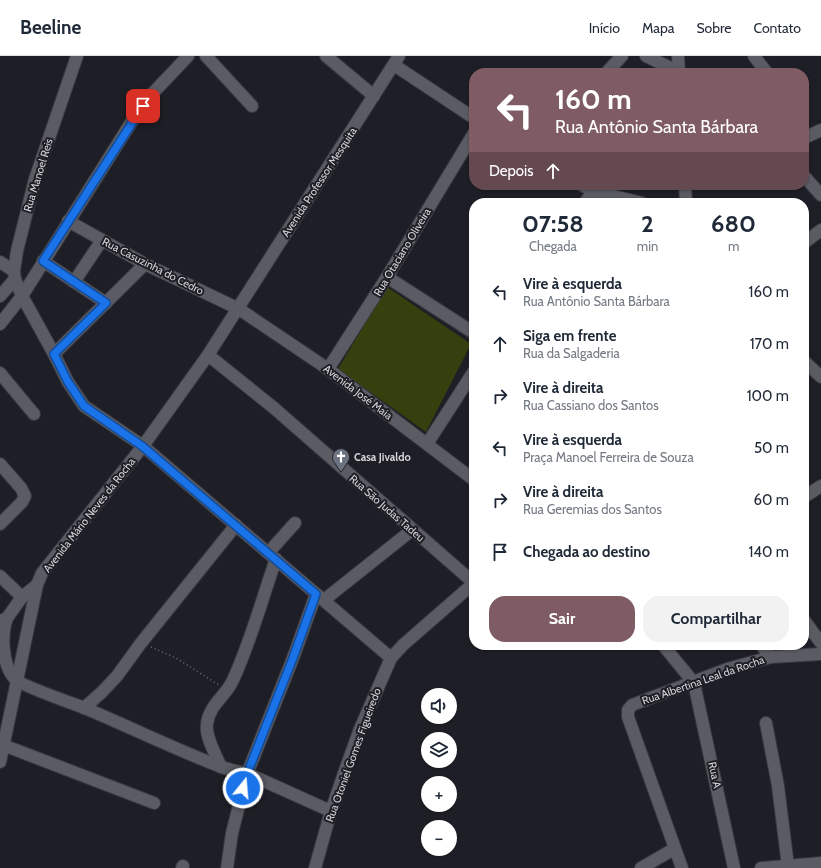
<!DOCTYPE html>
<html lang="pt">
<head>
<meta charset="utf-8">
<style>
	:root { --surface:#fff; --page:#f2f2f3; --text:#1f2937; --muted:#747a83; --line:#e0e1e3; --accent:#7f5c64 }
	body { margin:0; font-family:Cabin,sans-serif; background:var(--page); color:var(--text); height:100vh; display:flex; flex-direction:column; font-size:15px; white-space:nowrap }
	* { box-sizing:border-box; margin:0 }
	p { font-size:13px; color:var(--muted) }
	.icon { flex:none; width:22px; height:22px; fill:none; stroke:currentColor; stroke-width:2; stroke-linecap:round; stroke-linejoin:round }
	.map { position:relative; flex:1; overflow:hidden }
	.drawer { position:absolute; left:469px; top:142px; width:340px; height:452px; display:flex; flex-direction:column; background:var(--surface); border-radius:16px; box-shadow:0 1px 3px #0004 }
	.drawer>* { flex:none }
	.guide { position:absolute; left:469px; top:12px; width:340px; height:122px; border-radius:16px; box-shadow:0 1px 3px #0004; background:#7f5c64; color:#fff; overflow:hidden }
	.buttons { position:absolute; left:421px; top:632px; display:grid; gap:8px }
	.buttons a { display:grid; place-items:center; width:36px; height:36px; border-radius:50%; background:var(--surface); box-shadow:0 1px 3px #0004; font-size:20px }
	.pin { position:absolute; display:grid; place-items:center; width:34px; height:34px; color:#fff; margin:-17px; border-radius:8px; box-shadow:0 2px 6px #0006 }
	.me { position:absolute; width:44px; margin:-22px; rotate:17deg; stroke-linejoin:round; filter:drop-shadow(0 0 3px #0008) }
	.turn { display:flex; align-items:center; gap:14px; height:84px; padding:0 20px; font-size:18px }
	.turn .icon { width:52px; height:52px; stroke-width:2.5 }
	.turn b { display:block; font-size:28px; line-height:34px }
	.then { display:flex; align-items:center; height:38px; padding:0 20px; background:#0003; gap:8px; font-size:15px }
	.eta { display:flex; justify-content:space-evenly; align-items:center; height:68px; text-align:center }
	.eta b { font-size:24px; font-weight:700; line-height:28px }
	.cta { display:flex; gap:8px; margin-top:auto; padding:8px 20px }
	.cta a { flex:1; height:46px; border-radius:16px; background:var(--accent); color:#fff; font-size:16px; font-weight:700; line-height:46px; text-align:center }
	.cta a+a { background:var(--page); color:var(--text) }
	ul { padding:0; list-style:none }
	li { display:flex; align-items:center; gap:12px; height:52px; padding:0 20px }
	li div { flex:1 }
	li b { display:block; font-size:15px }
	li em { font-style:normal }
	header { display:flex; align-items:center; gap:24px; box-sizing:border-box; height:56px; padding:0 20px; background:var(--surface); border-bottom:1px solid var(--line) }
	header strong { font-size:19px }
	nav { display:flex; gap:22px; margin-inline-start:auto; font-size:14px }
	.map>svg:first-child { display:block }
	.green { fill:#36400e }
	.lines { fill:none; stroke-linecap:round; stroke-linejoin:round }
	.minor-casing { stroke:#39383f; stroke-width:14 }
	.path { stroke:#6d6d74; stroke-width:1.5; stroke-dasharray:1 3; stroke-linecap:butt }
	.minor { stroke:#5b5b64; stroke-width:12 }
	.route-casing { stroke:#114b97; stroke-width:10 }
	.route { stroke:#1a73e8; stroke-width:7 }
	.labels { text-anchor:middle; stroke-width:4; stroke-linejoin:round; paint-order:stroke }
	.street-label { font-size:11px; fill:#d3d2d8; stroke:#1e1e26 }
	.poi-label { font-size:11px; font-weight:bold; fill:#d3d2d8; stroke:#1e1e26; text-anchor:start }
</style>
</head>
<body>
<header>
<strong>Beeline</strong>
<nav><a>Início</a><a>Mapa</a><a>Sobre</a><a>Contato</a></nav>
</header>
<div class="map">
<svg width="821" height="812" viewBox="0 0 821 812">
	<rect width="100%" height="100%" fill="#1e1e26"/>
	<path class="green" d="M 387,231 L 471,288 L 426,376 L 338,313 Z"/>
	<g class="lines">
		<g class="minor-casing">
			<g id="minor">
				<path d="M 77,0 L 35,123 L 17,195 L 14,215 L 15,223 L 22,240 L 54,298 L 68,326 L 84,350 L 143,390 L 391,602"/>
				<path d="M 206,0 L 252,50"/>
				<path d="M 326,0 L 374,40"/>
				<path d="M 646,0 L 679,16"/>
				<path d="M 678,0 L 679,17"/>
				<path d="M 754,0 L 767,17"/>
				<path d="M 394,9 L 474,62"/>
				<path d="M 606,17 L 622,0"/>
				<path d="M 804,82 L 821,74"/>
				<path d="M 804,120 L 821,139"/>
				<path d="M 582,129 L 593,135 L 642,147"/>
				<path d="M 685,129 L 686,147"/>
				<path d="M 585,147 L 593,135"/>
				<path d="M 68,165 L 145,208 L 239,253 L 328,313 L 474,424"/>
				<path d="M 804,187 L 821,174"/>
				<path d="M 43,205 L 106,247"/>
				<path d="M 0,206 L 14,215"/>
				<path d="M 387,221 L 474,277"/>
				<path d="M 74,226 L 102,184"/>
				<path d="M 0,240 L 15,223"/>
				<path d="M 0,268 L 22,240 L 134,62 L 152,38 L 188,0"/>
				<path d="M 54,298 L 145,208"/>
				<path d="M 208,299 L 274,352 L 474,527"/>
				<path d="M 804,305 L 821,321"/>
				<path d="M 328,313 L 387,221 L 474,77"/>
				<path d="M 0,317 L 34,358"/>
				<path d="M 427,388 L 474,315"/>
				<path d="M 0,408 L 21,432 L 25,440 L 22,446 L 0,468"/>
				<path d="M 804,441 L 821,430"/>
				<path d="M 269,496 L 295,467"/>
				<path d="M 0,520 L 22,541"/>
				<path d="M 324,544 L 412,474"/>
				<path d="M 7,562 C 1,579 2,609 15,623 C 20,629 71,647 82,651 C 128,670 172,692 219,710 C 228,714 238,715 248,718 C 276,730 303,743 331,755"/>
				<path d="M 804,564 L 821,587"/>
				<path d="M 1,565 L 7,562 L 22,541 L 37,529"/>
				<path d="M 663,589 L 694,627 L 734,812"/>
				<path d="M 761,589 L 771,601"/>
				<path d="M 84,652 L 102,636 L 117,620 L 141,587 L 236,469"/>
				<path d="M 766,667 L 778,730 L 788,810"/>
				<path d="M 3,689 L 154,747"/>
				<path d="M 0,706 L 37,529 L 42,517 L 143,390 L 208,299 L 399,0"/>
				<path d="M 221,711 C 216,699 205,681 207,668 C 209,649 226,640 233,624 C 251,585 262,543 276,503"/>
				<path d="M 182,812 L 183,810"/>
				<path d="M 227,812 L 232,777 L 247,718 L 293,602 L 316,538"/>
				<path d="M 315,812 L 331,755 L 348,706 L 360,673 L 391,602 L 403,589 L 474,527"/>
				<path d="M 641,812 L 674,793"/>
				<path d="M 682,812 L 628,661 L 628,654 L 632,649 L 727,613 L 771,601 L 821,598"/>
				<path d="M 761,812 L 821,807"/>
			</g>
		</g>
		<path class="path" d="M 151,591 L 176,602 L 219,629"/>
		<use href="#minor" class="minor"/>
	</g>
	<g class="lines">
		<g class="route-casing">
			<path id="route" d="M 143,50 L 43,205 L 106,247 L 54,298 L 68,326 L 84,350 L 142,390 L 316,538 L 293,602 L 247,718 L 243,732"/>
		</g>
		<use href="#route" class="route"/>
	</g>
	<defs>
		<g id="church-pin" transform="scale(0.9)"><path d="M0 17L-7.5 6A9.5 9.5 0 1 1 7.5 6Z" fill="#6b7280" stroke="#1e1e26"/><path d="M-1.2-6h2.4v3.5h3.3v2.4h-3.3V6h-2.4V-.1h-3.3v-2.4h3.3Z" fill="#fff"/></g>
	</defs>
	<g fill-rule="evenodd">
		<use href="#church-pin" x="341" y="401"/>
	</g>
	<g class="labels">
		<g class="street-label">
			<text transform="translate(38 119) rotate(-73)" y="4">Rua Manoel Reis</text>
			<text transform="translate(319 126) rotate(-57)" y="4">Avenida Professor Mesquita</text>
			<text transform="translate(402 196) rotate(-59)" y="4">Rua Otaciano Oliveira</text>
			<text transform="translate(153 210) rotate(27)" y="4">Rua Casuzinha do Cedro</text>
			<text transform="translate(358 336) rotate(37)" y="4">Avenida José Maia</text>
			<text transform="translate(387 452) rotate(41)" y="4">Rua São Judas Tadeu</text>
			<text transform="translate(89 459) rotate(-52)" y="4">Avenida Mário Neves da Rocha</text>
			<text transform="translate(703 624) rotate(-19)" y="4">Rua Albertina Leal da Rocha</text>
			<text transform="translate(353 699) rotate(-70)" y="4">Rua Otoniel Gomes Figueiredo</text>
			<text transform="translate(715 719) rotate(78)" y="4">Rua A</text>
		</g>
		<g class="poi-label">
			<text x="354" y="405">Casa Jivaldo</text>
		</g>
	</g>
</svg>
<div class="buttons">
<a><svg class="icon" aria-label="sound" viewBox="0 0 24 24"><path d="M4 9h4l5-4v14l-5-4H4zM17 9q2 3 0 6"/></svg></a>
<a><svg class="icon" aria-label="layers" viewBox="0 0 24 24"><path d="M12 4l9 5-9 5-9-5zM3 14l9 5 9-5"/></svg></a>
<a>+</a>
<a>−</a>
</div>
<div class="pin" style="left:143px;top:50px;background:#d93025"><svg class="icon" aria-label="arrive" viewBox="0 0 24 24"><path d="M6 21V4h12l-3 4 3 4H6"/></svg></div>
<svg class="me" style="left:243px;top:732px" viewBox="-20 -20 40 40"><circle r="17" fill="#1a73e8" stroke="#fff" stroke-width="3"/><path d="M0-11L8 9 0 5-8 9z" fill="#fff"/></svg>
<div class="guide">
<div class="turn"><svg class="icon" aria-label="left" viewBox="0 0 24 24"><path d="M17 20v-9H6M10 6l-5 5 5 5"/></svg><div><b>160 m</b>Rua Antônio Santa Bárbara</div></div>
<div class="then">Depois<svg class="icon" aria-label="ahead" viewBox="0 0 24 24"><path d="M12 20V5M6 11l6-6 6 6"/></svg></div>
</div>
<section class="drawer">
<div class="eta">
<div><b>07:58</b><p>Chegada</p></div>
<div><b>2</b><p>min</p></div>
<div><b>680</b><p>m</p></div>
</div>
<ul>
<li><svg class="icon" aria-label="left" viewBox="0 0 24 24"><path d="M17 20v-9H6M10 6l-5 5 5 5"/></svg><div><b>Vire à esquerda</b><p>Rua Antônio Santa Bárbara</p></div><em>160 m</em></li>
<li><svg class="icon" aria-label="ahead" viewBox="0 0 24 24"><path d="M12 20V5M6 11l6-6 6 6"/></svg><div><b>Siga em frente</b><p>Rua da Salgaderia</p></div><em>170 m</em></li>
<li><svg class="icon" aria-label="right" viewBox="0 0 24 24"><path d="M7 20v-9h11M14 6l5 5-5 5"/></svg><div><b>Vire à direita</b><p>Rua Cassiano dos Santos</p></div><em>100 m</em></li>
<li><svg class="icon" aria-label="left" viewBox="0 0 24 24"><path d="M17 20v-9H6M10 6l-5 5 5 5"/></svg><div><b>Vire à esquerda</b><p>Praça Manoel Ferreira de Souza</p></div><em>50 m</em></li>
<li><svg class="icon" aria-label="right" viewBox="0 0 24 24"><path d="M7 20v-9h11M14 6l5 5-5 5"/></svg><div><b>Vire à direita</b><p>Rua Geremias dos Santos</p></div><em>60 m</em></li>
<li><svg class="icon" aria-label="arrive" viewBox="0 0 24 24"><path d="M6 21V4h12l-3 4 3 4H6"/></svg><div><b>Chegada ao destino</b></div><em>140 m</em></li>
</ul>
<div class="cta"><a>Sair</a><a>Compartilhar</a></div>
</section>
</div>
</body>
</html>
